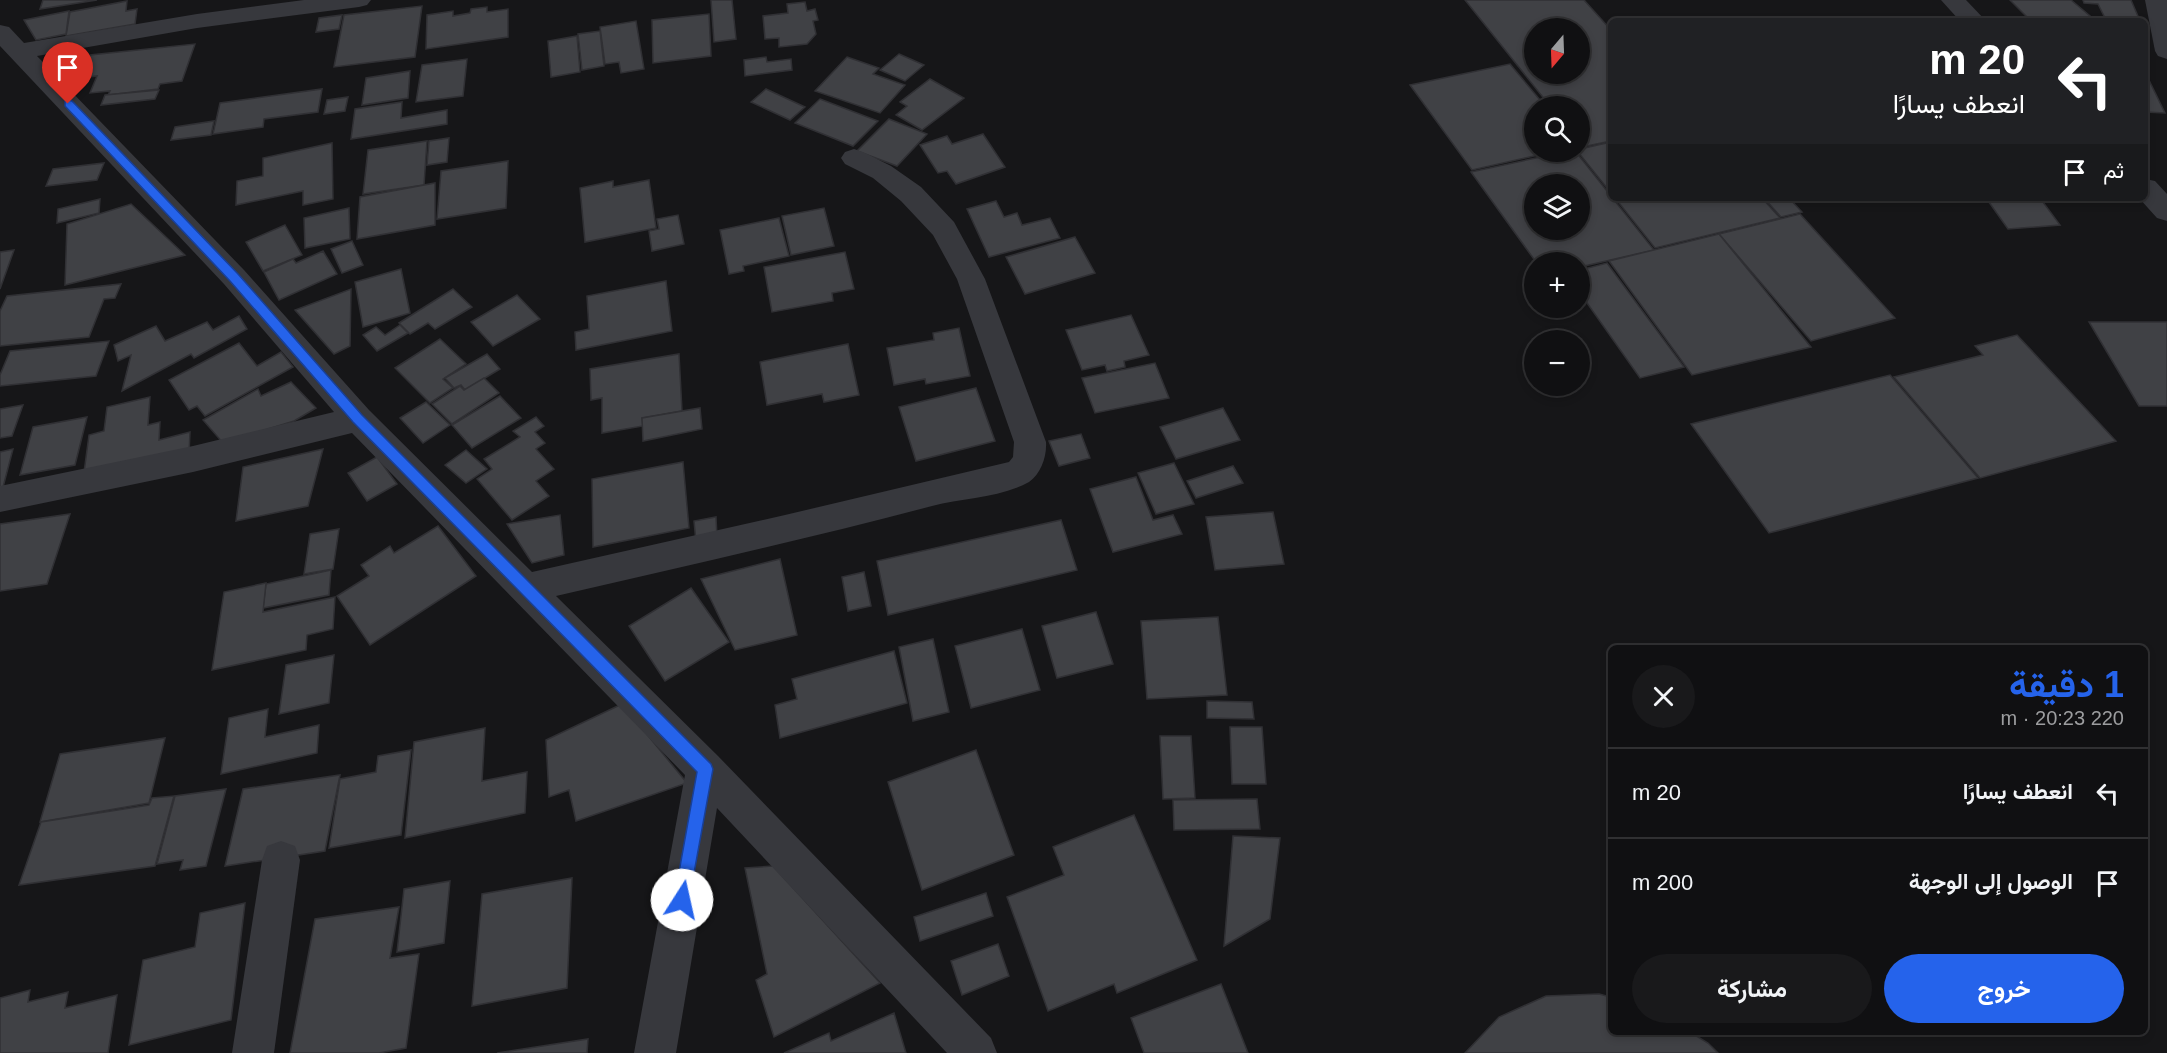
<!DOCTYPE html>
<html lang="ar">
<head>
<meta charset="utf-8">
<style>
	:root { --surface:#101012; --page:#19191b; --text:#f1f3f6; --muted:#9c9d9f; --line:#303032; --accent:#2563eb }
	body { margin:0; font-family:Helvetica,Vazirmatn,sans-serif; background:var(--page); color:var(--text); direction:rtl; height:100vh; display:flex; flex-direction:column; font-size:22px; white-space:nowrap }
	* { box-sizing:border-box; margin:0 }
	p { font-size:20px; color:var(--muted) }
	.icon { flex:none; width:33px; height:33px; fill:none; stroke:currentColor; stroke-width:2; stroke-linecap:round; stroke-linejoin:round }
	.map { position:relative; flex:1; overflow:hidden; direction:ltr }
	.sheet { position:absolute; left:1608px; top:645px; width:540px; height:390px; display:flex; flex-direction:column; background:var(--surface); border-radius:9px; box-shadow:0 3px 9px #0003,0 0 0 2px var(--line); direction:rtl }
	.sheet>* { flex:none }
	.top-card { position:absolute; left:1608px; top:18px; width:540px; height:183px; border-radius:9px; box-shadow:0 3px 9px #0003,0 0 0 2px var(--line); direction:rtl; background:#202124; color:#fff; overflow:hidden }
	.needle { width:39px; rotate:199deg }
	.controls { position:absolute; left:1524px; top:18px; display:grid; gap:12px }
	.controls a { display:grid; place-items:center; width:66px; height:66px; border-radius:50%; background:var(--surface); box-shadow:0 3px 9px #0003,0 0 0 2px var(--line); font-size:30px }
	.pin { position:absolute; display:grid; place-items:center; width:51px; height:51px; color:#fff; margin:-62px -26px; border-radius:50% 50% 50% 0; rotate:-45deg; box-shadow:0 0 6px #0007 }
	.pin .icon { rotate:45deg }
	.me { position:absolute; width:66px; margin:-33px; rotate:10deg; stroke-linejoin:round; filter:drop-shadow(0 0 4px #0008) }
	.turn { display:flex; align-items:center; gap:21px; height:126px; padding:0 24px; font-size:27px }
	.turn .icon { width:78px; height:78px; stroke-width:2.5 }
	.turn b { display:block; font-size:42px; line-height:51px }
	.then { display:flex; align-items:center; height:57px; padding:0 24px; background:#0003; gap:12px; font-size:22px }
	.round { display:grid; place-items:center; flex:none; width:63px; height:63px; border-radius:32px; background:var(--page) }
	.overview { display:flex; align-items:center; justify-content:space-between; height:102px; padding:0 24px }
	h1 { font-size:36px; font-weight:700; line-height:45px; color:var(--accent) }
	.action { display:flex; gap:12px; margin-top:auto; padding:12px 24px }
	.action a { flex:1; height:69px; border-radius:36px; background:var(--accent); color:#fff; font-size:24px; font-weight:700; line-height:69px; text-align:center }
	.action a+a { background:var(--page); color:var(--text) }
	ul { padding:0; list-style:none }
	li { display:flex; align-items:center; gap:18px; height:90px; padding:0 24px; border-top:2px solid var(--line) }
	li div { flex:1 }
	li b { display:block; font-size:22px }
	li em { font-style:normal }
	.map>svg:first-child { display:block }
	.building { fill:#404145; stroke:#303034; stroke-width:1.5; fill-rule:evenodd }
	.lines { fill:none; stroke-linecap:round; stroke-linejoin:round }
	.minor { fill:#37383d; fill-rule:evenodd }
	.route { fill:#2563eb; stroke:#184099; stroke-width:1.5 }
</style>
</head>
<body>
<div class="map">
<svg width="2167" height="1053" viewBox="0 0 2167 1053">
	<rect width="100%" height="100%" fill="#161618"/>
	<g class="building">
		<path d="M 43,0 L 97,0 L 40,9 Z"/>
		<path d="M 711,0 L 732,0 L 736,39 L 714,42 Z"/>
		<path d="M 1465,0 L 1584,0 L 1611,30 L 1611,141 L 1582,147 L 1580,143 L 1580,106 L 1550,106 ZM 1534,28 L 1580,28 L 1580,74 L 1534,74 Z"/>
		<path d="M 2010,0 L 2071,0 L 2096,21 L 2031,21 Z"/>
		<path d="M 2083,0 L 2131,0 L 2140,21 L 2105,18 L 2098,4 L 2084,3 Z"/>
		<path d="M 127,1 L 126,11 L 137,9 L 135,24 L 66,36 L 70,12 Z"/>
		<path d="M 805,2 L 807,11 L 815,9 L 818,20 L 813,21 L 816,34 L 807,44 L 779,47 L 779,38 L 765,39 L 763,16 L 788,13 L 787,4 Z"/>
		<path d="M 422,6 L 415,57 L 334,67 L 344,15 Z"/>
		<path d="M 487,7 L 487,12 L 508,9 L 508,37 L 426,49 L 427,15 L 453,11 L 453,16 L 470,13 L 471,9 Z"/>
		<path d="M 69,11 L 66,34 L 36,40 L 24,20 Z"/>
		<path d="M 709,14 L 711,56 L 653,63 L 652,20 Z"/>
		<path d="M 342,15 L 339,29 L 316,32 L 319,18 Z"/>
		<path d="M 636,21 L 644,69 L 621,73 L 619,62 L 605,64 L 600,27 Z"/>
		<path d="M 600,31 L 604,66 L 582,70 L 578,34 Z"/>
		<path d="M 577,36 L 580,72 L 551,77 L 548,41 Z"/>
		<path d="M 195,44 L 182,81 L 160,84 L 158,89 L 108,95 L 110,91 L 90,93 L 97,76 L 80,78 L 90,55 Z"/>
		<path d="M 899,54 L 924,65 L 905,81 L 880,70 Z"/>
		<path d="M 766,57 L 767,62 L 791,59 L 792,70 L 745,76 L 744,60 Z"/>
		<path d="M 847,57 L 879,68 L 873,74 L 905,85 L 880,113 L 815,91 Z"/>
		<path d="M 467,59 L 463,96 L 416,102 L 422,65 Z"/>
		<path d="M 1510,64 L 1545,106 L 1534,106 L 1534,152 L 1552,152 L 1472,170 L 1410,85 Z"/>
		<path d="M 410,71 L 408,98 L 362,105 L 366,78 Z"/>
		<path d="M 2145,72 L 2165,113 L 2145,112 Z"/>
		<path d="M 930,79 L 964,98 L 922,130 L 896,115 L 907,106 L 900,102 Z"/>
		<path d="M 322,89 L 318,112 L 264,119 L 263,127 L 213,134 L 220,103 Z"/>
		<path d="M 766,89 L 805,107 L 790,120 L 751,102 Z"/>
		<path d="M 159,90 L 155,99 L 101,105 L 105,95 Z"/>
		<path d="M 348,97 L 345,111 L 324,114 L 327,100 Z"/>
		<path d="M 820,99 L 878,121 L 853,146 L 795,123 Z"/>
		<path d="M 402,102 L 401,118 L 447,110 L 447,124 L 351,139 L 355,109 Z"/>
		<path d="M 889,119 L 927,134 L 897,166 L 857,151 Z"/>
		<path d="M 214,121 L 211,135 L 171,140 L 175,127 Z"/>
		<path d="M 983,134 L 1005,167 L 956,184 L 947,171 L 938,173 L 920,145 L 947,136 L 952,144 Z"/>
		<path d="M 449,138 L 447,162 L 427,165 L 429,141 Z"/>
		<path d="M 427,141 L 424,185 L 363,194 L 368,150 Z"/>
		<path d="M 1611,142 L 1611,193 L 1578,152 L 1580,149 Z"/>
		<path d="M 332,143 L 333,199 L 303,205 L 303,191 L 236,205 L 237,181 L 263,176 L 263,158 Z"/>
		<path d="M 1564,152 L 1576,152 L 1654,250 L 1580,267 L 1580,262 L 1536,262 L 1471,172 ZM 1534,184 L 1580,184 L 1580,230 L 1534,230 Z"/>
		<path d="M 508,161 L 506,208 L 437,219 L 441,171 Z"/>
		<path d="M 104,163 L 97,180 L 46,186 L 53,169 Z"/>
		<path d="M 649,180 L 656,228 L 585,242 L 580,188 L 613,181 L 613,187 Z"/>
		<path d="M 435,183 L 435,225 L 357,239 L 360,197 Z"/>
		<path d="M 1615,198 L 1762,198 L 1780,218 L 1655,248 Z"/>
		<path d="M 1764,198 L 1789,198 L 1802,212 L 1781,217 Z"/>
		<path d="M 1986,198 L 2040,198 L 2060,225 L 2008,229 Z"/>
		<path d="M 100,199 L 99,213 L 57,223 L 58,209 Z"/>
		<path d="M 996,201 L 1004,217 L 1017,213 L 1022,225 L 1050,218 L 1060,238 L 989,257 L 967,209 Z"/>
		<path d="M 131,204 L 185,255 L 65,285 L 67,224 Z"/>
		<path d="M 349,208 L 350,239 L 305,248 L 304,218 Z"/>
		<path d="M 824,208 L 834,246 L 791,255 L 782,216 Z"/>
		<path d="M 1800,214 L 1895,318 L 1811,341 L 1719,234 Z"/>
		<path d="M 678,215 L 684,244 L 652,251 L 649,231 L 659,229 L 657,219 Z"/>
		<path d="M 779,218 L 789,256 L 743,266 L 744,271 L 729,274 L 720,230 Z"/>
		<path d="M 285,225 L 302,255 L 263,271 L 246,242 Z"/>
		<path d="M 1719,234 L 1811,347 L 1692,375 L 1609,261 Z"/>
		<path d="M 1075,237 L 1095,273 L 1025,294 L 1006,257 Z"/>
		<path d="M 352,241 L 363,265 L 342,273 L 331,249 Z"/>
		<path d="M 14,250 L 0,289 L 0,252 Z"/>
		<path d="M 323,251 L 337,274 L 279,300 L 264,272 L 293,259 L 296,263 Z"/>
		<path d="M 845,252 L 854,289 L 832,293 L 833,301 L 772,312 L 764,267 Z"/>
		<path d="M 1607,263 L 1684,367 L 1640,378 L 1580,293 L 1580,270 Z"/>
		<path d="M 401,269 L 410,313 L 363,327 L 355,282 Z"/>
		<path d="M 666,281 L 672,331 L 576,350 L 575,332 L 589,329 L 587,296 Z"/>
		<path d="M 121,284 L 115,298 L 104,299 L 89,337 L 0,346 L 0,311 L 7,296 Z"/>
		<path d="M 351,289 L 350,346 L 334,354 L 295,310 Z"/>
		<path d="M 453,289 L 472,307 L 435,329 L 428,323 L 410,334 L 399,323 Z"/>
		<path d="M 517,295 L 540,319 L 493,346 L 471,322 Z"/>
		<path d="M 1131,315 L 1149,355 L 1124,361 L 1125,367 L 1107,371 L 1105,365 L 1082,370 L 1066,330 Z"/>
		<path d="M 239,316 L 247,329 L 194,358 L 191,354 L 122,391 L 131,355 L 118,361 L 114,345 L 156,326 L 165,341 L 207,322 L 213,330 Z"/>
		<path d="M 2089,322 L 2167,322 L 2167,406 L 2139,406 Z"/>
		<path d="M 400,325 L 408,333 L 377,351 L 363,335 L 376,327 L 385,335 Z"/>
		<path d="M 959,328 L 970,376 L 926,384 L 925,379 L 894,385 L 887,348 L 934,340 L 933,333 Z"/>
		<path d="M 2017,335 L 2116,441 L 1980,478 L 1894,377 L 1983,355 L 1975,346 Z"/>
		<path d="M 440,339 L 466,364 L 443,379 L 453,388 L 430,403 L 395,368 Z"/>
		<path d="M 109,341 L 96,376 L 0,386 L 0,375 L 10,351 Z"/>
		<path d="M 239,343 L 257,366 L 281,352 L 293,367 L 205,416 L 197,406 L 189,410 L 169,380 Z"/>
		<path d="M 848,344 L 859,395 L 824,402 L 822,394 L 767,405 L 760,362 Z"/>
		<path d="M 487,354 L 500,369 L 465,390 L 461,385 L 454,388 L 445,378 Z"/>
		<path d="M 679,354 L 682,411 L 642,418 L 643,426 L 602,433 L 602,398 L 591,400 L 590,369 Z"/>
		<path d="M 1155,363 L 1169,398 L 1095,413 L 1082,378 Z"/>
		<path d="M 1890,375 L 1978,478 L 1769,533 L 1691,424 Z"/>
		<path d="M 484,378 L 499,393 L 452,424 L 432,404 L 460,386 L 464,390 Z"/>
		<path d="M 291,382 L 316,408 L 294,421 L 223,443 L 203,420 L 258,389 L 261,396 Z"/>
		<path d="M 976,388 L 995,441 L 916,461 L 899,407 Z"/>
		<path d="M 500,396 L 521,418 L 472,448 L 452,425 Z"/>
		<path d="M 150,397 L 148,425 L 160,422 L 159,440 L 190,432 L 189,454 L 83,480 L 89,435 L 104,431 L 107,407 Z"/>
		<path d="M 426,402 L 450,425 L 423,443 L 400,418 Z"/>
		<path d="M 23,405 L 12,436 L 0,438 L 0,409 Z"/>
		<path d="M 700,408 L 702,429 L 643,441 L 642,418 Z"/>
		<path d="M 1223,408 L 1240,440 L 1176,459 L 1160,427 Z"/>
		<path d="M 87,417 L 75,465 L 20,475 L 33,427 Z"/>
		<path d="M 536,417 L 544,426 L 535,432 L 545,443 L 536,449 L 554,469 L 536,481 L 549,496 L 512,520 L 477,479 L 492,469 L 484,459 L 520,437 L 513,431 Z"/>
		<path d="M 1081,434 L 1090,458 L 1059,466 L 1049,441 Z"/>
		<path d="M 13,449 L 2,491 L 0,491 L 0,452 Z"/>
		<path d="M 323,449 L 308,506 L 236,521 L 243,467 Z"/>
		<path d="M 466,450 L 487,469 L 466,483 L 445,465 Z"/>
		<path d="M 377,457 L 397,484 L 367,501 L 348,473 Z"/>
		<path d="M 683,462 L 689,528 L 593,547 L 592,479 Z"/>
		<path d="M 1174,463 L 1194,504 L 1156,514 L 1138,473 Z"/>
		<path d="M 1233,466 L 1243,483 L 1196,498 L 1187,481 Z"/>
		<path d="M 1136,477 L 1153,520 L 1173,515 L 1182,534 L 1113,552 L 1090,489 Z"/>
		<path d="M 1273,512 L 1284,564 L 1215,570 L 1206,517 Z"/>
		<path d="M 70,514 L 47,584 L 0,591 L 0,524 Z"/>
		<path d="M 560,515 L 564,555 L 532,563 L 507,524 Z"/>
		<path d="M 716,517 L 717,538 L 696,542 L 694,521 Z"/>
		<path d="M 1061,520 L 1077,570 L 888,615 L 877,561 Z"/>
		<path d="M 438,526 L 476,576 L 370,645 L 337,596 L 369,576 L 361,565 L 390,546 L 394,553 Z"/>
		<path d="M 339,529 L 333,569 L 304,574 L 310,534 Z"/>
		<path d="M 780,559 L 797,635 L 735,650 L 701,579 Z"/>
		<path d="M 331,570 L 329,595 L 263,608 L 266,584 Z"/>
		<path d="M 864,572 L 871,606 L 848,611 L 842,577 Z"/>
		<path d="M 266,583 L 263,612 L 335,597 L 333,629 L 307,635 L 306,650 L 212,670 L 224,592 Z"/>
		<path d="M 691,588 L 729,642 L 665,681 L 629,626 Z"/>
		<path d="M 1096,612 L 1113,664 L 1057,678 L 1042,626 Z"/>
		<path d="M 1218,617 L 1227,695 L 1147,699 L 1141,621 Z"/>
		<path d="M 1022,629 L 1040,690 L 971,708 L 955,646 Z"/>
		<path d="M 933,639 L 949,712 L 913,721 L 899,647 Z"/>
		<path d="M 894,651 L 907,703 L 780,738 L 775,705 L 797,699 L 792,679 Z"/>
		<path d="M 334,655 L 329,703 L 279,714 L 286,665 Z"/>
		<path d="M 1207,701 L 1252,702 L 1254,719 L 1207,718 Z"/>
		<path d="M 622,704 L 687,783 L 576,821 L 569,790 L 549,797 L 546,740 Z"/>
		<path d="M 268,709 L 265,737 L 319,725 L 317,753 L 221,774 L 229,718 Z"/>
		<path d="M 1230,727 L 1262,727 L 1266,784 L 1232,784 Z"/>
		<path d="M 485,728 L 482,781 L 527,772 L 525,813 L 405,838 L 414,742 Z"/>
		<path d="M 1160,736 L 1191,736 L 1195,798 L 1163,799 Z"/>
		<path d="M 165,738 L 149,803 L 40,822 L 60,754 Z"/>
		<path d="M 411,750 L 401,835 L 329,848 L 340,779 L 376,772 L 378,756 Z"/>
		<path d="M 976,750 L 1014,855 L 922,890 L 888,782 Z"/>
		<path d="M 340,775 L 325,851 L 225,866 L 243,789 Z"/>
		<path d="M 226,789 L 206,866 L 180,870 L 183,860 L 157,864 L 175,796 Z"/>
		<path d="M 174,796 L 155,866 L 19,885 L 41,822 L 149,805 L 152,798 Z"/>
		<path d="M 1257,799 L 1260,829 L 1174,830 L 1173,800 Z"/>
		<path d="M 1134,815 L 1197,960 L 1117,993 L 1114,984 L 1048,1011 L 1007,897 L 1064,875 L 1053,847 Z"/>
		<path d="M 1233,836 L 1280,838 L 1270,919 L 1224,946 Z"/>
		<path d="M 773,866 L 880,983 L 774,1037 L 756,980 L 767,974 L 745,868 Z"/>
		<path d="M 572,878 L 567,988 L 472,1006 L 482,894 Z"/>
		<path d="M 450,881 L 444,943 L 397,952 L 404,889 Z"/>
		<path d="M 986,893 L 993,916 L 920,941 L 914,917 Z"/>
		<path d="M 245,903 L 231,1020 L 129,1045 L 143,960 L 195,947 L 200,913 Z"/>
		<path d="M 399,907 L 390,958 L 419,954 L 406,1048 L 379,1053 L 290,1053 L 315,919 Z"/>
		<path d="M 998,944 L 1009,976 L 962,995 L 951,961 Z"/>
		<path d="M 1221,984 L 1248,1053 L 1144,1053 L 1131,1018 Z"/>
		<path d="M 30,990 L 28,1002 L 68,992 L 65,1008 L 117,995 L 108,1053 L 0,1053 L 0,998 Z"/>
		<path d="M 1599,994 L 1611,997 L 1611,1032 L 1690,1032 L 1708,1043 L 1718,1053 L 1465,1053 L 1499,1017 L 1546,996 Z"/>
		<path d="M 894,1013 L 906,1053 L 784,1053 L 829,1033 L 831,1041 Z"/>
		<path d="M 588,1039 L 587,1053 L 497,1053 Z"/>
	</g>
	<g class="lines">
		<g class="minor">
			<path d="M 304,0 L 371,0 L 367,5 L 359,7 L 197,28 L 37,56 L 244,270 L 369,410 L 532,572 L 785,515 L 1009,462 L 1013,457 L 1014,442 L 957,279 L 933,235 L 901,201 L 873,178 L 845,164 L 841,158 L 845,152 L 854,149 L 863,152 L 891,166 L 921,187 L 954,222 L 985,279 L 1046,442 C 1047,456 1041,474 1029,482 C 1001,498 963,498 932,506 C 807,539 682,567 556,596 L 718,756 L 991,1038 L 997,1053 L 947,1053 L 717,808 L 676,1053 L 634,1053 L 685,775 L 352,433 L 193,472 L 0,512 L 0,486 L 193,446 L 334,412 L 224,284 L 0,46 L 0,25 L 9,27 L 24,43 L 197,14 Z"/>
			<path d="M 1941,0 L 1966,0 L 1986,21 L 1960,21 Z"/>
			<path d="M 2145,0 L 2167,0 L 2167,59 L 2158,56 L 2155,51 Z"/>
			<path d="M 2145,179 L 2155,181 L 2167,194 L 2167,221 L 2157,218 L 2139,198 L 2145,198 Z"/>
			<path d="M 281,841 L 295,846 L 300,860 L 274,1053 L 232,1053 L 262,860 L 267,846 Z"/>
		</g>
	</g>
	<path class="route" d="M 68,100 L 72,101 L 238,274 L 362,415 L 711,764 L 713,769 L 688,906 L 682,908 L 676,906 L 674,900 L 697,772 L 353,422 L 230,281 L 65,106 L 65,101 Z"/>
</svg>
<div class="controls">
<a><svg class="needle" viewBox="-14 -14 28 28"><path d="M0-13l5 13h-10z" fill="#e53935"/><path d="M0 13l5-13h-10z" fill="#9c9d9f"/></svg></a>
<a><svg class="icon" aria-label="search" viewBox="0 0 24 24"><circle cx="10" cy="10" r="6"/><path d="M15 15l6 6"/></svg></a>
<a><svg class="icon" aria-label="layers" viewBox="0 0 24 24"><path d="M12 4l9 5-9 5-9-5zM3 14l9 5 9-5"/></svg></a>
<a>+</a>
<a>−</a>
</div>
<div class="pin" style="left:68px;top:104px;background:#d93025"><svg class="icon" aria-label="arrive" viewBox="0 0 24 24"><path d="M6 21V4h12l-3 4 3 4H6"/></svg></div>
<svg class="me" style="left:682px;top:900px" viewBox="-20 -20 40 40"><circle r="19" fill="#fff"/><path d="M0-13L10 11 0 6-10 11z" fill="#2563eb"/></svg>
<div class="top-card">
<div class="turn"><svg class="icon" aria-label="left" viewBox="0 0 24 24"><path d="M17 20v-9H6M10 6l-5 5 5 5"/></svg><div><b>20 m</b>انعطف يسارًا</div></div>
<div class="then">ثم<svg class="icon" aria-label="arrive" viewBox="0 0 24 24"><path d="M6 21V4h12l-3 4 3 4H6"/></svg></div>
</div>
<section class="sheet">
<div class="overview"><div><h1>1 دقيقة</h1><p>220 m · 20:23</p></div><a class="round"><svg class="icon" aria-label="close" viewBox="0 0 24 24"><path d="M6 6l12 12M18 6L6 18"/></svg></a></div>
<ul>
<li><svg class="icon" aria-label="left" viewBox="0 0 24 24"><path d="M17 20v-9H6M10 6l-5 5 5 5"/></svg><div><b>انعطف يسارًا</b></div><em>20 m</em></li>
<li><svg class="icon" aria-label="arrive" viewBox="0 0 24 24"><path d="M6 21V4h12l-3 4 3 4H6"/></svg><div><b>الوصول إلى الوجهة</b></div><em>200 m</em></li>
</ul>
<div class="action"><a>خروج</a><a>مشاركة</a></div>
</section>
</div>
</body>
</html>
